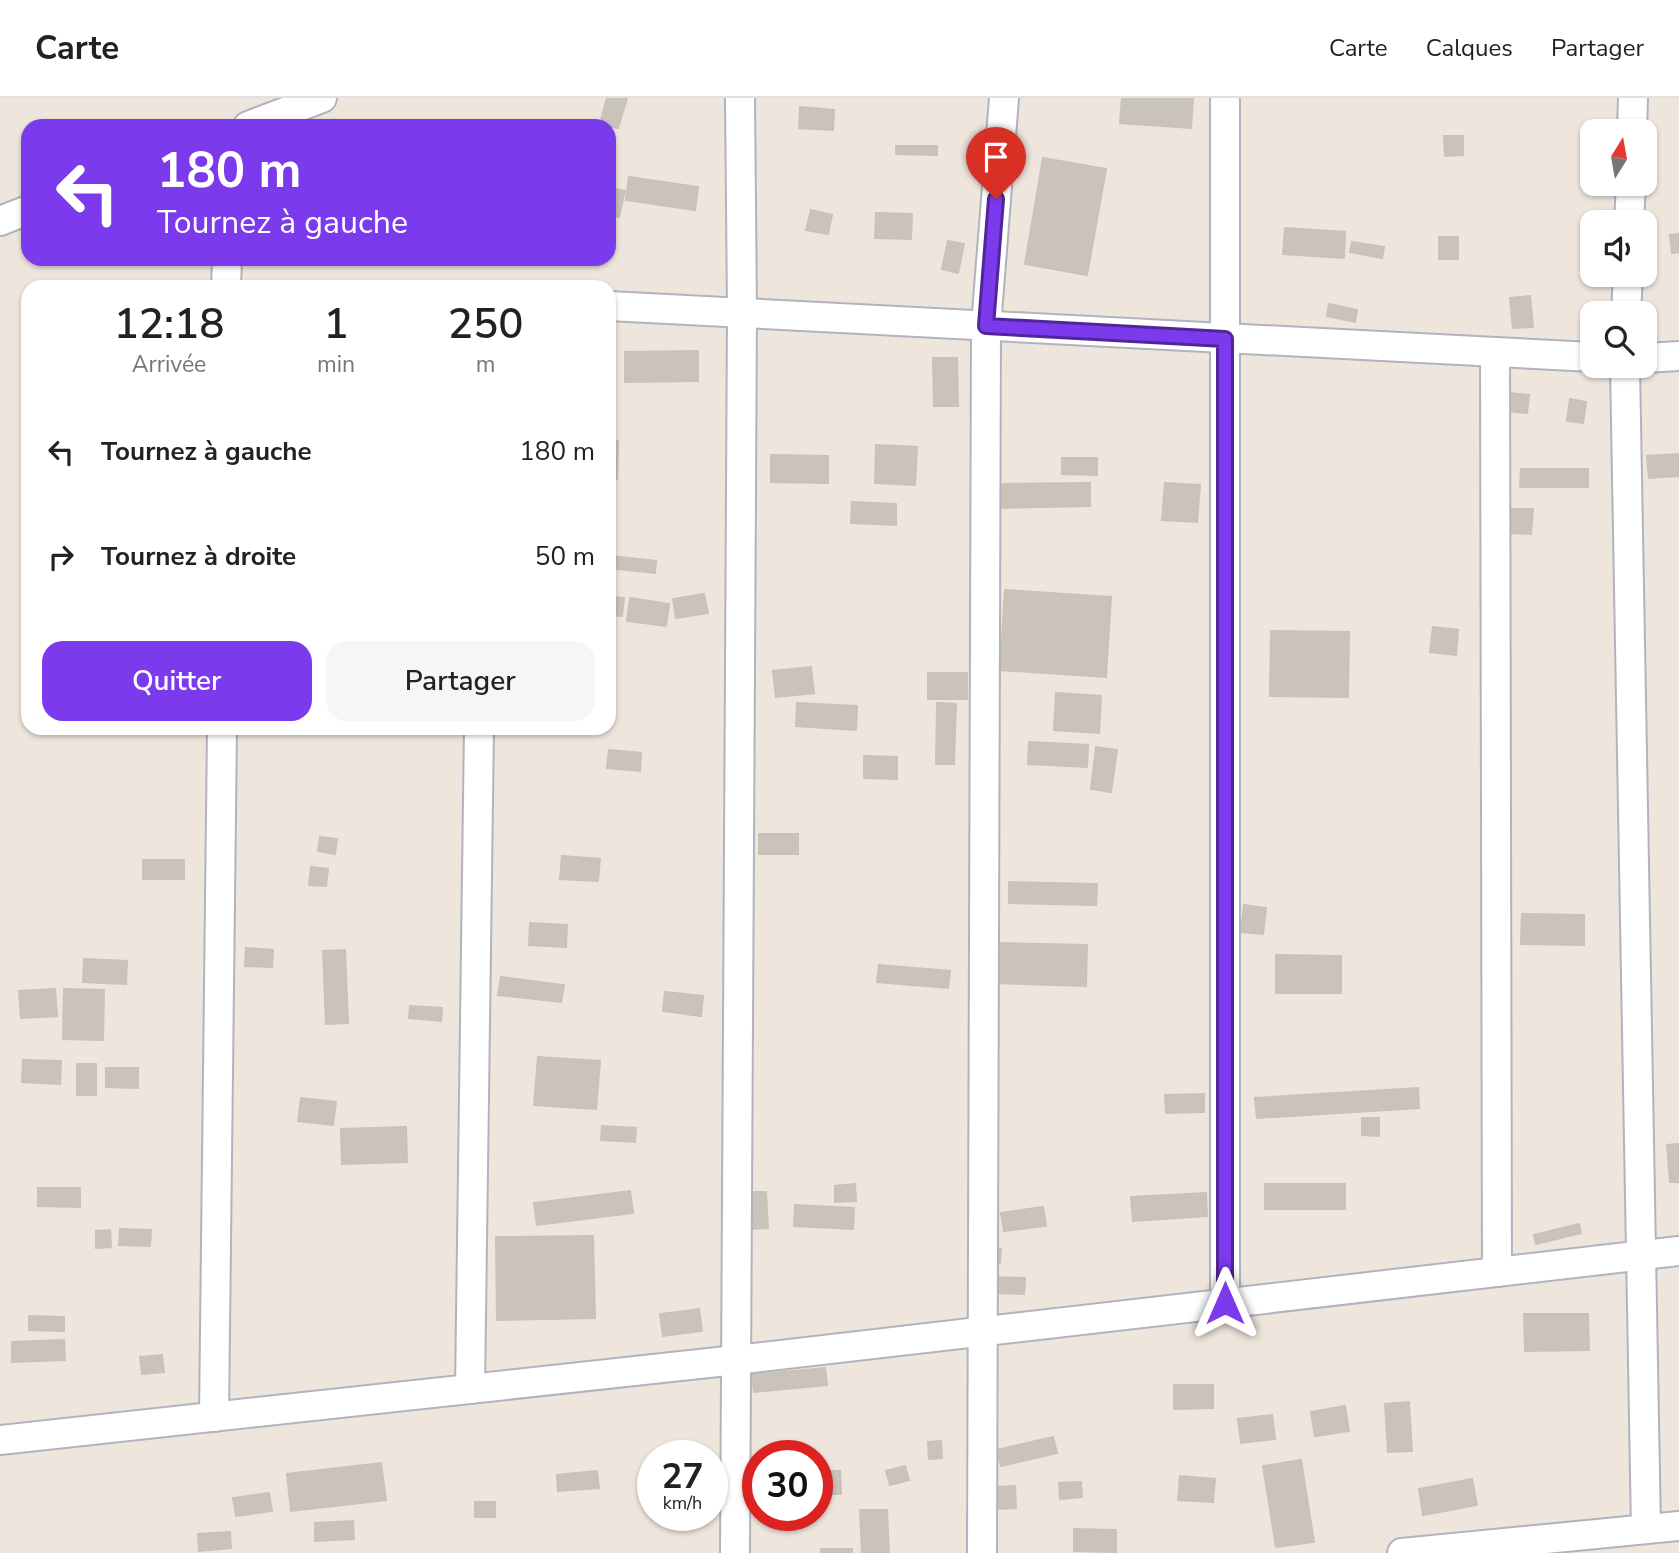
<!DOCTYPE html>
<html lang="fr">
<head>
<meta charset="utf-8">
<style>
	:root { --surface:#fff; --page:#f6f6f6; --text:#222; --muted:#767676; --line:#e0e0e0; --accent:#7c3aed }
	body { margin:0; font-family:"Nunito Sans",sans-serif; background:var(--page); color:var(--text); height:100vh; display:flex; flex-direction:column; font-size:26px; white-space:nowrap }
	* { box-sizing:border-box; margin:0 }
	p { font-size:23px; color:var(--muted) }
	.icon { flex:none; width:38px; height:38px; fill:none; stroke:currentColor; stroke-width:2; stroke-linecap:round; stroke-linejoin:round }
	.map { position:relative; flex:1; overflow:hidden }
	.details { position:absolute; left:21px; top:182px; width:595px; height:455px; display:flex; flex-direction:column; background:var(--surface); border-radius:21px; box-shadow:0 2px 5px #0004 }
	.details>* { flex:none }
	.hud { position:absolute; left:21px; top:21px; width:595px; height:147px; border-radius:21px; box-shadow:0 2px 5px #0004; background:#7c3aed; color:#fff; overflow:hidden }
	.needle { width:46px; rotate:11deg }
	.fabs { position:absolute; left:1580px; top:21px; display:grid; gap:14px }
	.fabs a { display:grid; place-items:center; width:77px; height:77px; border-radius:14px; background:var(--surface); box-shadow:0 2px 5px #0004; font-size:35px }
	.speed { position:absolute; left:637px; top:1342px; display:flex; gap:14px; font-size:35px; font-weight:700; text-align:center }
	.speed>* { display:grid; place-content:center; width:91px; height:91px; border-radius:50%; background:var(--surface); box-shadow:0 2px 5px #0004; line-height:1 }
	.speed small { font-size:18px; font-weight:400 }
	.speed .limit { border:10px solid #d22; background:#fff; color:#111 }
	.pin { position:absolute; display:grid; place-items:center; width:60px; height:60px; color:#fff; margin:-72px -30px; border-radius:50% 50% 50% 0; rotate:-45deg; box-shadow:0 0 7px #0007 }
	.pin .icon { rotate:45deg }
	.me { position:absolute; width:77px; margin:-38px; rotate:0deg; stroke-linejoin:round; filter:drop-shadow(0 0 5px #0008) }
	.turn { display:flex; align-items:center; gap:24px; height:147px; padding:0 21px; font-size:32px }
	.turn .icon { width:91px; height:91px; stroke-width:2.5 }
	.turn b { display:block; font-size:49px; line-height:60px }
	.eta { display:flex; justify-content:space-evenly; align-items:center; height:119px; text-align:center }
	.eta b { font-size:42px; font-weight:600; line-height:49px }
	.cta { display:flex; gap:14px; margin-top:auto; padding:14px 21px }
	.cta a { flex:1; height:80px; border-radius:21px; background:var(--accent); color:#fff; font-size:28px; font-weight:600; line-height:80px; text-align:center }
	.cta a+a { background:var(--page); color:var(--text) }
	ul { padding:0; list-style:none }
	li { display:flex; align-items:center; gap:21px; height:105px; padding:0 21px }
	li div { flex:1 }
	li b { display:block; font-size:26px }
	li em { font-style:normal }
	header { display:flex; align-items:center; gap:42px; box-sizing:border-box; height:98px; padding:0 35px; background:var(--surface); border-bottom:2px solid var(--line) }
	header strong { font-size:33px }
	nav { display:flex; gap:38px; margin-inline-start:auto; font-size:24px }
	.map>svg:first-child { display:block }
	.building { fill:#c9c3bc; stroke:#c9c2b6; stroke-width:2 }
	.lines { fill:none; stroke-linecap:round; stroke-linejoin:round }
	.minor-casing { stroke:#b1b3bf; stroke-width:32 }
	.minor { stroke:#fff; stroke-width:28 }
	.route-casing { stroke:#51269a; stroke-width:18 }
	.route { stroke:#7c3aed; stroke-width:12 }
</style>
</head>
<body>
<header>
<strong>Carte</strong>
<nav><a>Carte</a><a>Calques</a><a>Partager</a></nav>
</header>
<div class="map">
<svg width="1679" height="1455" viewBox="0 0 1679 1455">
	<rect width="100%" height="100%" fill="#eee6dd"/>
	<g class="building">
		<path d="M 607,0 L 627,0 L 618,30 L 600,26 Z"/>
		<path d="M 1122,0 L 1193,0 L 1191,30 L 1120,25 Z"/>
		<path d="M 800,9 L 834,12 L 833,32 L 799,30 Z"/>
		<path d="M 1444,38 L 1463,38 L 1463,57 L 1445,58 Z"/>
		<path d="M 609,39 L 615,40 L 609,67 Z"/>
		<path d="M 896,48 L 937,48 L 937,57 L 896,56 Z"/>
		<path d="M 1043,60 L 1106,71 L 1087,177 L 1025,166 Z"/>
		<path d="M 629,79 L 698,89 L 695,112 L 626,102 Z"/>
		<path d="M 609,90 L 625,93 L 619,119 L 609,117 Z"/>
		<path d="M 811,112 L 832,117 L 828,136 L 806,132 Z"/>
		<path d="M 876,115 L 912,116 L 911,141 L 875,140 Z"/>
		<path d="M 1285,130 L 1345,134 L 1344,160 L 1283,156 Z"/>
		<path d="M 1679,136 L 1679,154 L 1672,155 L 1670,137 Z"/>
		<rect x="1439" y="139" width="19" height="22"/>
		<path d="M 948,143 L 964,146 L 958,175 L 942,171 Z"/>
		<path d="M 1352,144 L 1384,149 L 1382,160 L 1350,154 Z"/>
		<path d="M 1530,198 L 1533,229 L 1513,230 L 1510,200 Z"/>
		<path d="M 1329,206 L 1357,212 L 1355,224 L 1327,218 Z"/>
		<path d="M 698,253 L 698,283 L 625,284 L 625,254 Z"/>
		<path d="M 933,260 L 957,260 L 958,308 L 934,308 Z"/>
		<path d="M 1510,295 L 1529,297 L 1527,315 L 1508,313 Z"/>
		<path d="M 1570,301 L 1586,304 L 1583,325 L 1567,323 Z"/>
		<path d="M 609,343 L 618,343 L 617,381 L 609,381 Z"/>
		<path d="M 876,347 L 917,349 L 915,387 L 875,385 Z"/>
		<path d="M 1679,356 L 1679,378 L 1649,380 L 1647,358 Z"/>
		<path d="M 771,357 L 828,358 L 828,385 L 771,384 Z"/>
		<path d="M 1062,360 L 1097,360 L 1097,377 L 1062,376 Z"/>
		<path d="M 1521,371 L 1588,371 L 1588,389 L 1520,389 Z"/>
		<path d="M 1090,385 L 1090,408 L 996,410 L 995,386 Z"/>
		<path d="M 1165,385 L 1200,387 L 1197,424 L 1162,422 Z"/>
		<path d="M 852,404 L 896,406 L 896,427 L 851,425 Z"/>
		<path d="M 1511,411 L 1533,411 L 1531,436 L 1510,435 Z"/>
		<path d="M 609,458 L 656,463 L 655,475 L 609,470 Z"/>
		<path d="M 1005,492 L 1111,499 L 1106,579 L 1000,572 Z"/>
		<path d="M 704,496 L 708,515 L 676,520 L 673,501 Z"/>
		<path d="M 609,499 L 624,500 L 622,518 L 609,517 Z"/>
		<path d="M 630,500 L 669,506 L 666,528 L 627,523 Z"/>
		<path d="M 1433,529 L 1458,532 L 1456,557 L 1430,554 Z"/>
		<path d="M 1271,533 L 1349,534 L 1348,599 L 1270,598 Z"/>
		<path d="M 811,569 L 814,595 L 776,599 L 773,573 Z"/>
		<rect x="928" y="575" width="39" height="26"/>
		<path d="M 1056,595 L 1101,598 L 1099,635 L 1054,632 Z"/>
		<path d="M 797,605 L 857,608 L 856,632 L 796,628 Z"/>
		<path d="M 937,605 L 956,606 L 954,666 L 936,666 Z"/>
		<path d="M 1029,644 L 1088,647 L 1087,669 L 1028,666 Z"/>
		<path d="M 1096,649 L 1117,652 L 1111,694 L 1091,691 Z"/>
		<path d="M 609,652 L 641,655 L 640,673 L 607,670 Z"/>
		<path d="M 864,658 L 897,659 L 897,681 L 864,680 Z"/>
		<rect x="759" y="736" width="39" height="20"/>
		<path d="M 320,739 L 337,741 L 335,756 L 318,753 Z"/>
		<path d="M 562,758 L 600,761 L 598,783 L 560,781 Z"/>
		<rect x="143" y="762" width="41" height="19"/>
		<path d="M 311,769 L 328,771 L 326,788 L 309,787 Z"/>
		<path d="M 1009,784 L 1097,786 L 1096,807 L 1009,805 Z"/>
		<path d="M 1244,807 L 1266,810 L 1263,836 L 1241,834 Z"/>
		<path d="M 1522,816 L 1584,817 L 1584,847 L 1521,846 Z"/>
		<path d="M 530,825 L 567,827 L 566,849 L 529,847 Z"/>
		<path d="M 996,845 L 1087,847 L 1086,888 L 995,885 Z"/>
		<path d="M 246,850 L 273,852 L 272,869 L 245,868 Z"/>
		<path d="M 345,852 L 348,925 L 326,926 L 323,853 Z"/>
		<path d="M 1276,857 L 1341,858 L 1341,895 L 1276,895 Z"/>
		<path d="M 84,861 L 127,863 L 126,886 L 83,884 Z"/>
		<path d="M 879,867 L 950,873 L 948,890 L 877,884 Z"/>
		<path d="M 501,879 L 564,887 L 561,904 L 498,897 Z"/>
		<path d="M 55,891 L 57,918 L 21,920 L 19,893 Z"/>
		<path d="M 64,891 L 104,892 L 103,942 L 63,941 Z"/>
		<path d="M 665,894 L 703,898 L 701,918 L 663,913 Z"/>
		<path d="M 410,908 L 442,910 L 441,923 L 409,920 Z"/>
		<path d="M 538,959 L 600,963 L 596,1011 L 534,1007 Z"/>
		<path d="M 23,962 L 61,963 L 60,986 L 22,984 Z"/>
		<rect x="77" y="966" width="19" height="31"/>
		<path d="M 106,970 L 138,970 L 138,990 L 106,989 Z"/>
		<path d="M 1418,990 L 1419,1010 L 1257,1020 L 1255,1000 Z"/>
		<path d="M 1204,996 L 1204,1014 L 1166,1015 L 1165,997 Z"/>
		<path d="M 301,1000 L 336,1004 L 333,1027 L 298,1023 Z"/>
		<path d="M 1362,1020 L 1379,1020 L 1379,1038 L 1362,1037 Z"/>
		<path d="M 602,1028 L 636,1030 L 635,1044 L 601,1042 Z"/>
		<path d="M 406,1029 L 407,1064 L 342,1066 L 341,1031 Z"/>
		<path d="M 1679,1046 L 1679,1084 L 1670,1084 L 1667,1047 Z"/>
		<path d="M 855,1086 L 856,1103 L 835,1104 L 835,1088 Z"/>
		<rect x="1265" y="1086" width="80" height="25"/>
		<path d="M 38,1090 L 80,1090 L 80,1109 L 38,1108 Z"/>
		<path d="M 630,1093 L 633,1115 L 537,1127 L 534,1105 Z"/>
		<path d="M 748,1094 L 766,1094 L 768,1130 L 750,1131 Z"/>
		<path d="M 1206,1095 L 1207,1118 L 1133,1123 L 1131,1099 Z"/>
		<path d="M 795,1107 L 854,1110 L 853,1131 L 794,1128 Z"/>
		<path d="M 1043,1109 L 1046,1128 L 1004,1133 L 1001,1115 Z"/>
		<path d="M 1579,1126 L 1581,1135 L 1536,1146 L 1534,1137 Z"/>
		<path d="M 120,1131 L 151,1132 L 150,1148 L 119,1147 Z"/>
		<path d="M 110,1132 L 111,1149 L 96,1150 L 96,1133 Z"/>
		<path d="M 593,1138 L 595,1220 L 497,1222 L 496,1139 Z"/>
		<path d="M 991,1150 L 1001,1151 L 1000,1165 L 990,1164 Z"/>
		<path d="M 989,1179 L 1025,1180 L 1024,1196 L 989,1195 Z"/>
		<path d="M 699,1211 L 702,1233 L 663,1238 L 660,1216 Z"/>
		<path d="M 1524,1216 L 1588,1216 L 1589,1252 L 1525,1253 Z"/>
		<path d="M 29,1218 L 64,1219 L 64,1233 L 29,1232 Z"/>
		<path d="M 64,1242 L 65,1262 L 12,1264 L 12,1244 Z"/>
		<path d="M 162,1257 L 164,1274 L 142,1276 L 140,1259 Z"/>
		<path d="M 825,1270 L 827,1287 L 754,1294 L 752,1277 Z"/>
		<path d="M 1174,1287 L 1213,1287 L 1213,1310 L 1174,1311 Z"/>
		<path d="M 1409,1304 L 1412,1353 L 1388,1354 L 1385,1306 Z"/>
		<path d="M 1345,1308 L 1349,1333 L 1315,1338 L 1311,1314 Z"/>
		<path d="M 1272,1317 L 1275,1341 L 1241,1345 L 1238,1321 Z"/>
		<path d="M 1053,1339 L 1057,1355 L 1001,1368 L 997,1352 Z"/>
		<path d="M 941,1343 L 942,1360 L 929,1361 L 928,1344 Z"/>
		<path d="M 1301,1362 L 1314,1444 L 1276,1449 L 1263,1368 Z"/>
		<path d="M 381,1365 L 386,1402 L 291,1413 L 287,1376 Z"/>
		<path d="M 905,1368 L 909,1382 L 890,1387 L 886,1373 Z"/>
		<path d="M 597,1373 L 599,1390 L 558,1393 L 557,1377 Z"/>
		<path d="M 817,1373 L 840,1373 L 841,1396 L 817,1396 Z"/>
		<path d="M 1180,1378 L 1215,1381 L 1213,1404 L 1178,1402 Z"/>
		<path d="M 1472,1381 L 1477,1407 L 1423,1417 L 1419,1391 Z"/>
		<path d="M 1081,1384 L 1082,1399 L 1060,1401 L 1059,1385 Z"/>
		<path d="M 1015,1388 L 1016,1410 L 997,1411 L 996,1389 Z"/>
		<path d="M 269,1395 L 272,1413 L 236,1418 L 233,1400 Z"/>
		<rect x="475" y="1404" width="20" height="15"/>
		<path d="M 860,1412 L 887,1412 L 889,1455 L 862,1455 Z"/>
		<path d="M 353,1423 L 354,1441 L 315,1443 L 315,1425 Z"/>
		<path d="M 1074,1431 L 1116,1432 L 1116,1454 L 1074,1453 Z"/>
		<path d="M 230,1434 L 231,1450 L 199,1453 L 198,1436 Z"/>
		<rect x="821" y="1451" width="31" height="4"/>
	</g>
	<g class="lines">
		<g class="minor-casing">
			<g id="minor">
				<path d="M 1225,0 L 1225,1205"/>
				<path d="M 248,28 L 322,0"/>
				<path d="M 1632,33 L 1633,0"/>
				<path d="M 0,123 L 28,112"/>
				<path d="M 1629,124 L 1631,86"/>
				<path d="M 226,189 L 227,161"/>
				<path d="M 609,208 L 1592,259"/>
				<path d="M 1626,215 L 1628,177"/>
				<path d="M 1495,254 L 1497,1174"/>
				<path d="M 1645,260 L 1679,258"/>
				<path d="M 1625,268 L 1646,1431"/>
				<path d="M 470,1291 L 479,630"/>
				<path d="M 214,1319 L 222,630"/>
				<path d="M 0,1342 L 736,1262 L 1679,1153"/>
				<path d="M 735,1455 L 742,215 L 740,0"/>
				<path d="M 982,1455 L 986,228 L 1004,0"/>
				<path d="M 1402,1455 L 1679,1428"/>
			</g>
		</g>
		<use href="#minor" class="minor"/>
	</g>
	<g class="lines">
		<g class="route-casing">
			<path id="route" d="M 996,101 L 986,228 L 1225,241 L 1225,1205"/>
		</g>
		<use href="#route" class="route"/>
	</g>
</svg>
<div class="fabs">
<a><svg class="needle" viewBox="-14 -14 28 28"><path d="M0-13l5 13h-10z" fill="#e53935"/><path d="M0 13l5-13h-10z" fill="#767676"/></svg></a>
<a><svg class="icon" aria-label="sound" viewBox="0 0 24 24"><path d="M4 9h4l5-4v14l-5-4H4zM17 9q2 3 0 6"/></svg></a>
<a><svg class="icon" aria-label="search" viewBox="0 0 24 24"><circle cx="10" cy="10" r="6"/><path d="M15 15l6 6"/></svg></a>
</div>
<div class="speed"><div>27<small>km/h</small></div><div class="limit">30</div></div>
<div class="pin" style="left:996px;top:101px;background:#d93025"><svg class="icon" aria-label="arrive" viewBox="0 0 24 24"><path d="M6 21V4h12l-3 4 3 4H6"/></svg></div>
<svg class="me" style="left:1225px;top:1205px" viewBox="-20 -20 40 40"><path d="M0-17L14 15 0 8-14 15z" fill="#7c3aed" stroke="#fff" stroke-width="4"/></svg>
<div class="hud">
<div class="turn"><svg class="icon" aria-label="left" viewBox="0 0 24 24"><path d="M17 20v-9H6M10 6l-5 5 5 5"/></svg><div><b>180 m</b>Tournez à gauche</div></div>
</div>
<section class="details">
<div class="eta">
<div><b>12:18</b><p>Arrivée</p></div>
<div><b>1</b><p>min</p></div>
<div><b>250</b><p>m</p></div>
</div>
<ul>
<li><svg class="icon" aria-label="left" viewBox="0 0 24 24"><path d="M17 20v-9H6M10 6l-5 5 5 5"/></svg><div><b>Tournez à gauche</b></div><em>180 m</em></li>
<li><svg class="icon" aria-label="right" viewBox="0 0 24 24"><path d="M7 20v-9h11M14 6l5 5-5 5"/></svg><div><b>Tournez à droite</b></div><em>50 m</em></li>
</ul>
<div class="cta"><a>Quitter</a><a>Partager</a></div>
</section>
</div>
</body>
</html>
